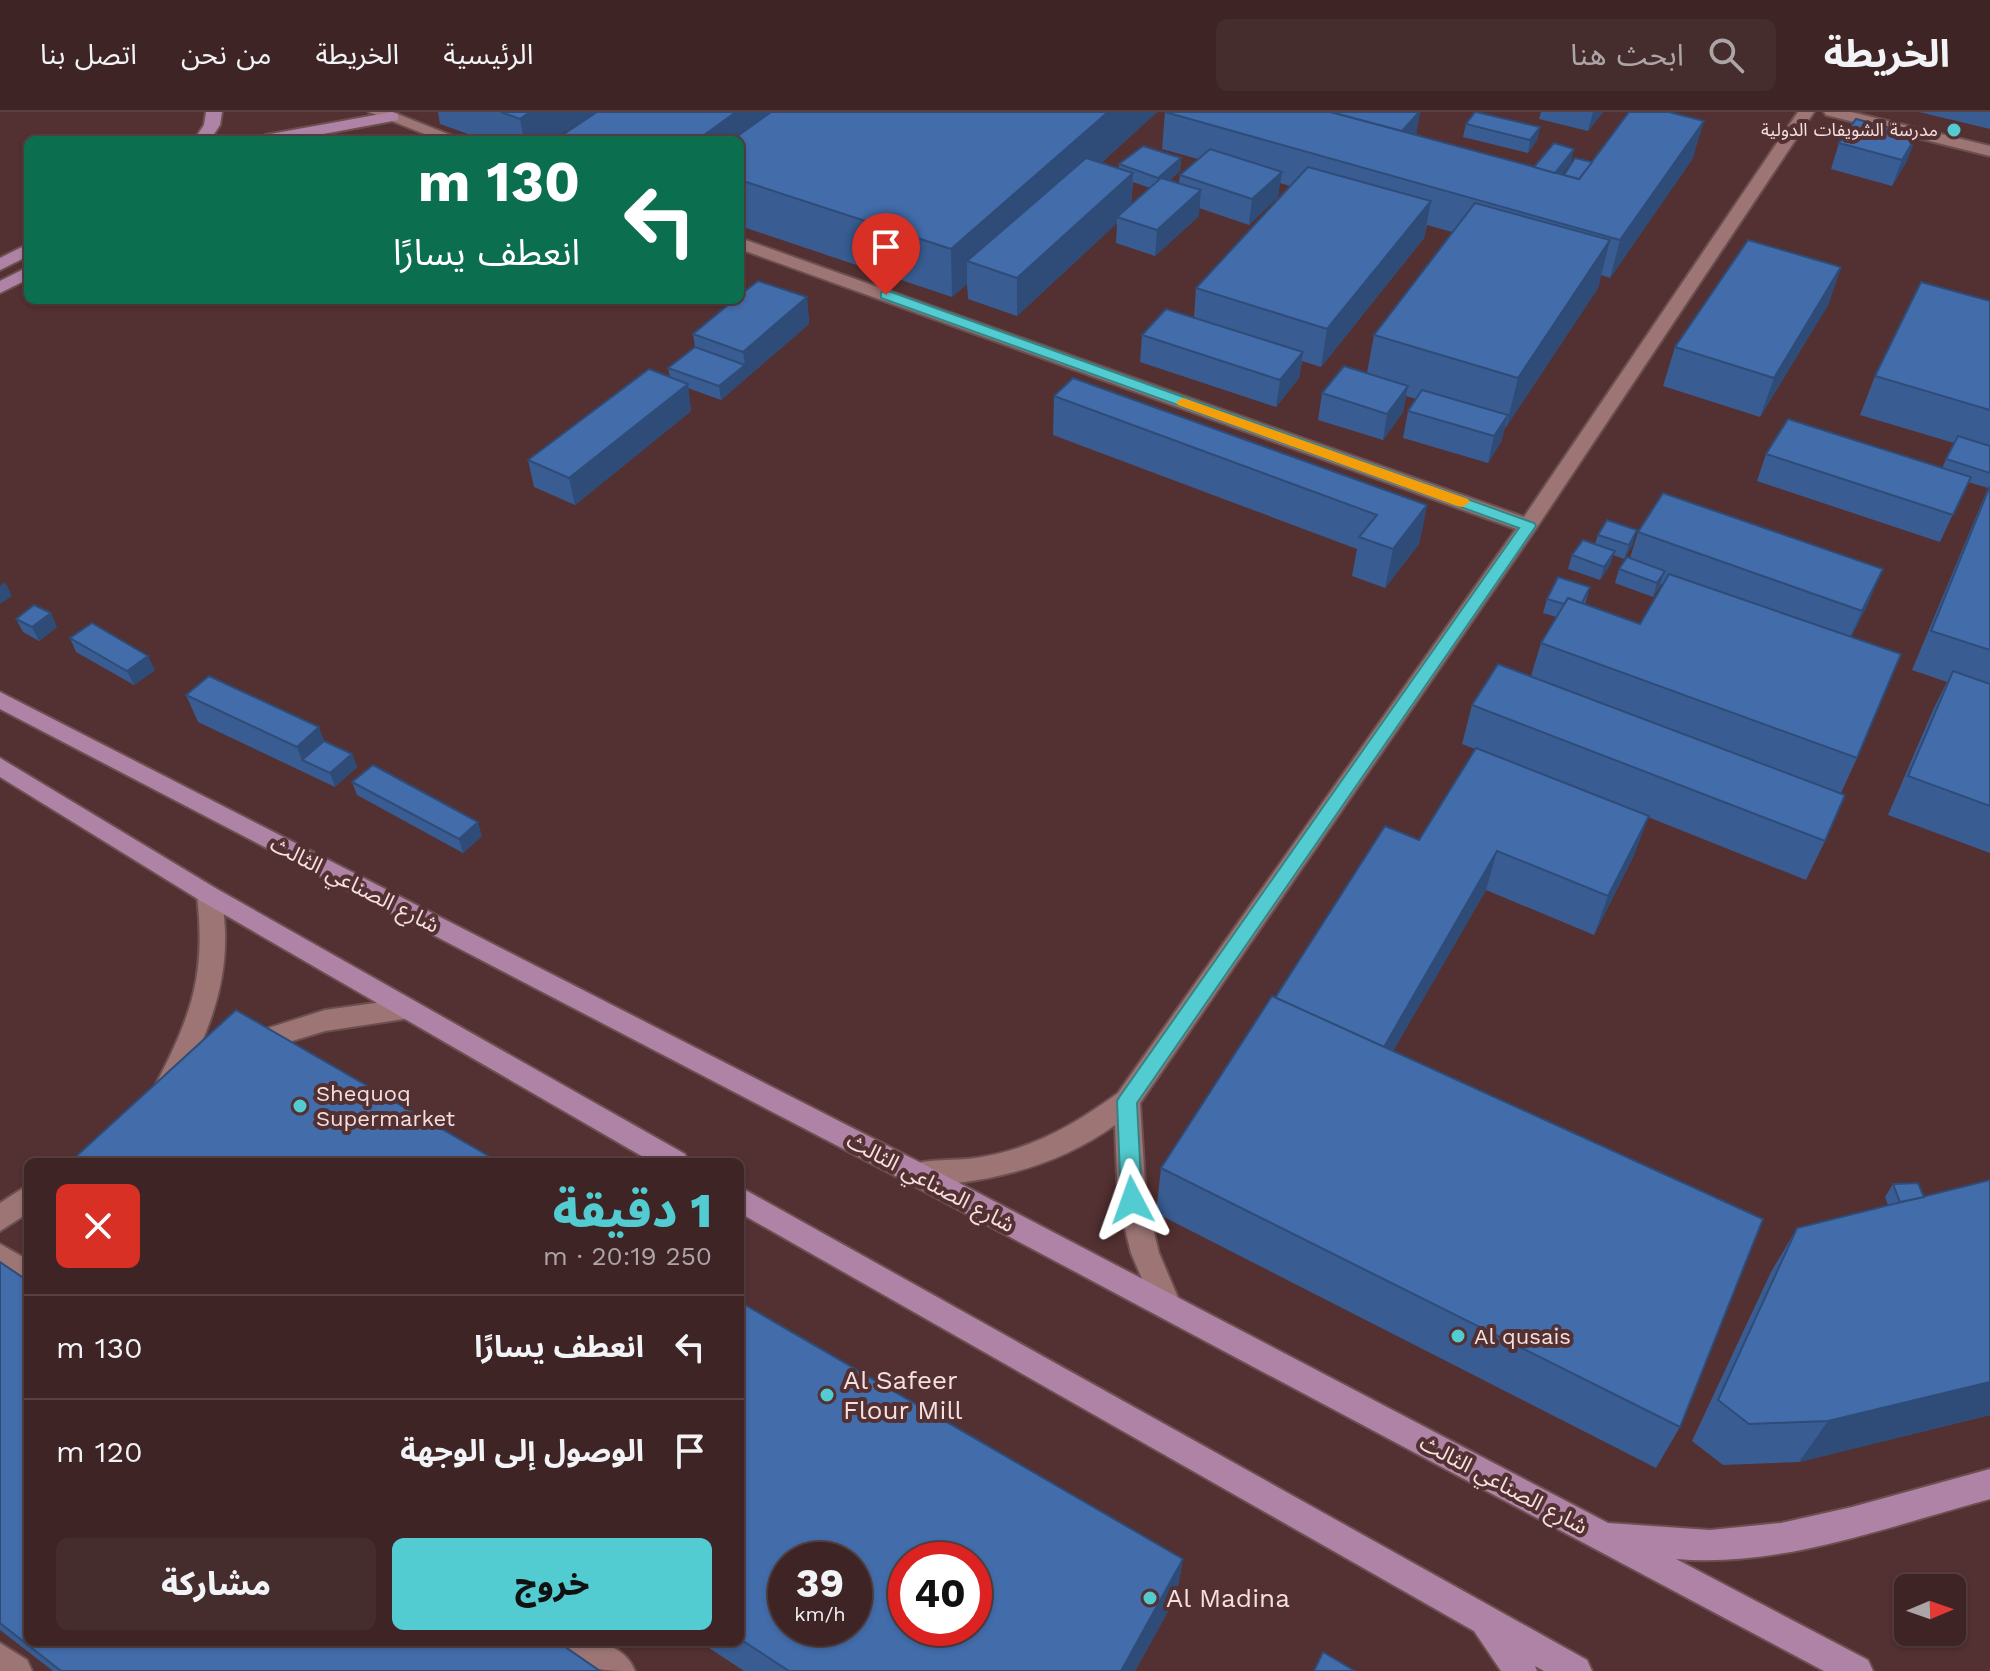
<!DOCTYPE html>
<html lang="ar">
<head>
<meta charset="utf-8">
<style>
	:root { --surface:#3e2425; --page:#452c2d; --text:#f1f3f6; --muted:#ada4a7; --line:#574142; --accent:#52ccd0 }
	body { margin:0; font-family:"Work Sans","Noto Sans Arabic",sans-serif; background:var(--page); color:var(--text); direction:rtl; height:100vh; display:flex; flex-direction:column; font-size:30px; white-space:nowrap }
	* { box-sizing:border-box; margin:0 }
	p { font-size:26px; color:var(--muted) }
	.icon { flex:none; width:44px; height:44px; fill:none; stroke:currentColor; stroke-width:2; stroke-linecap:round; stroke-linejoin:round }
	.map { position:relative; flex:1; overflow:hidden; direction:ltr }
	.details { position:absolute; left:24px; top:1046px; width:720px; height:488px; display:flex; flex-direction:column; background:var(--surface); border-radius:12px; box-shadow:0 2px 6px #0004,0 0 0 2px var(--line); direction:rtl }
	.details>* { flex:none }
	.top-card { position:absolute; left:24px; top:24px; width:720px; height:168px; border-radius:12px; box-shadow:0 2px 6px #0004,0 0 0 2px var(--line); direction:rtl; background:#0b6e4f; color:#fff; overflow:hidden }
	.needle { width:52px; rotate:88deg }
	.controls { position:absolute; left:1894px; top:1462px; display:grid; gap:16px }
	.controls a { display:grid; place-items:center; width:72px; height:72px; border-radius:12px; background:var(--surface); box-shadow:0 2px 6px #0004,0 0 0 2px var(--line); font-size:40px }
	.speed { position:absolute; left:768px; top:1430px; display:flex; gap:16px; font-size:40px; font-weight:700; text-align:center }
	.speed>* { display:grid; place-content:center; width:104px; height:104px; border-radius:50%; background:var(--surface); box-shadow:0 2px 6px #0004,0 0 0 2px var(--line); line-height:1 }
	.speed small { font-size:20px; font-weight:400 }
	.speed .limit { border:12px solid #d22; background:#fff; color:#111 }
	.pin { position:absolute; display:grid; place-items:center; width:68px; height:68px; color:#fff; margin:-82px -34px; border-radius:50% 50% 50% 0; rotate:-45deg; box-shadow:0 0 8px #0007 }
	.pin .icon { rotate:45deg }
	.me { position:absolute; width:88px; margin:-44px; rotate:356deg; stroke-linejoin:round; filter:drop-shadow(0 0 6px #0008) }
	.turn { display:flex; align-items:center; gap:28px; height:168px; padding:0 32px; font-size:36px }
	.turn .icon { width:104px; height:104px; stroke-width:2.5 }
	.turn b { display:block; font-size:56px; line-height:68px }
	.round { display:grid; place-items:center; flex:none; width:84px; height:84px; border-radius:12px; background:var(--page) }
	.headline { display:flex; align-items:center; justify-content:space-between; height:136px; padding:0 32px }
	h1 { font-size:48px; font-weight:800; line-height:60px; color:var(--accent) }
	.action { display:flex; gap:16px; margin-top:auto; padding:16px 32px }
	.action a { flex:1; height:92px; border-radius:12px; background:var(--accent); color:#111; font-size:32px; font-weight:800; line-height:92px; text-align:center }
	.action a+a { background:var(--page); color:var(--text) }
	ul { padding:0; list-style:none }
	li { display:flex; align-items:center; gap:24px; height:104px; padding:0 32px; border-top:2px solid var(--line) }
	li div { flex:1 }
	li b { display:block; font-size:30px }
	li em { font-style:normal }
	header { display:flex; align-items:center; gap:48px; box-sizing:border-box; height:112px; padding:0 40px; background:var(--surface); border-bottom:2px solid var(--line) }
	header strong { font-size:38px }
	nav { display:flex; gap:44px; margin-inline-start:auto; font-size:28px }
	.search { width:560px; height:72px; background:var(--page); display:flex; align-items:center; gap:20px; box-sizing:border-box; padding:0 28px; border-radius:12px; color:var(--muted); font-size:30px }
	.map>svg:first-child { display:block }
	.lines { fill:none; stroke-linecap:round; stroke-linejoin:round }
	.minor-casing { stroke:#6c5050; stroke-width:4 }
	.major-casing { stroke:#6c5050; stroke-width:4 }
	.minor { fill:#9d7575; fill-rule:evenodd }
	.major { fill:#ae83a6; fill-rule:evenodd }
	.wall { fill:#395d92; fill-rule:evenodd }
	.shaded-wall { fill:#2e4c77 }
	.building { fill:#426caa; stroke:#2e4c77; stroke-width:2; fill-rule:evenodd }
	.route { fill:#52ccd0; stroke:#358587; stroke-width:2 }
	.slow { fill:#f59e0b }
	.poi-dot { fill:#52ccd0; stroke:#533031; stroke-width:3 }
	.labels { text-anchor:middle; stroke-width:8; stroke-linejoin:round; paint-order:stroke }
	.far-poi-label { font-size:18px; fill:#f6dfdf; stroke:#533031; text-anchor:end }
	.street-label { font-size:22px; fill:#f6dfdf; stroke:#533031 }
	.poi-label { font-size:22px; fill:#f6dfdf; stroke:#533031; text-anchor:start }
	.near-poi-label { font-size:26px; fill:#f6dfdf; stroke:#533031; text-anchor:start }
</style>
</head>
<body>
<header>
<strong>الخريطة</strong>
<div class="search"><svg class="icon" aria-label="search" viewBox="0 0 24 24"><circle cx="10" cy="10" r="6"/><path d="M15 15l6 6"/></svg>ابحث هنا</div>
<nav><a>الرئيسية</a><a>الخريطة</a><a>من نحن</a><a>اتصل بنا</a></nav>
</header>
<div class="map">
<svg width="1990" height="1559" viewBox="0 0 1990 1559">
	<rect width="100%" height="100%" fill="#533031"/>
	<g class="lines">
		<g class="minor-casing">
			<g id="minor">
				<path d="M 369,0 L 392,0 L 463,28 L 440,28 Z"/>
				<path d="M 1798,0 L 1814,0 L 1535,418 L 1140,991 L 1146,1088 L 1159,1141 L 1182,1195 L 1178,1204 L 1168,1208 L 1158,1204 L 1131,1141 L 1118,1088 L 1115,1013 C 1068,1047 1014,1064 957,1071 C 941,1072 923,1076 907,1070 L 903,1062 L 907,1054 C 929,1046 954,1049 976,1046 C 1031,1038 1074,1013 1118,981 L 1516,417 L 740,137 L 740,126 L 1524,405 Z"/>
				<path d="M 1824,0 L 1851,0 L 1990,34 L 1990,44 L 1826,3 Z"/>
				<path d="M 209,774 L 217,777 C 224,789 224,806 225,819 C 227,879 205,927 178,980 L 169,983 L 160,980 L 156,972 C 192,902 206,863 197,783 L 201,777 Z"/>
				<path d="M 404,887 L 413,890 L 417,897 L 413,904 L 404,907 L 325,919 L 249,942 L 240,939 L 236,932 L 240,925 L 325,898 Z"/>
				<path d="M 28,1073 L 28,1101 L 0,1119 L 0,1091 Z"/>
				<path d="M 0,1132 L 28,1148 L 28,1175 L 0,1159 Z"/>
				<path d="M 560,1530 C 589,1530 622,1527 635,1559 C 606,1559 573,1559 560,1530 Z"/>
				<path d="M 0,1531 L 27,1548 L 32,1559 L 0,1559 Z"/>
			</g>
		</g>
		<g class="major-casing">
			<g id="major">
				<path d="M 206,0 L 222,0 L 220,13 L 210,28 L 194,28 L 204,13 Z"/>
				<path d="M 392,0 L 398,2 L 398,8 L 291,28 L 257,28 L 265,23 Z"/>
				<path d="M 28,132 L 28,144 L 0,158 L 0,146 Z"/>
				<path d="M 28,155 L 28,167 L 0,181 L 0,169 Z"/>
				<path d="M 0,580 L 927,1054 L 1608,1411 L 1710,1418 L 1781,1411 L 1852,1395 L 1990,1357 L 1990,1387 C 1889,1414 1782,1456 1676,1447 L 1868,1548 L 1873,1559 L 1824,1559 L 907,1070 L 0,597 Z"/>
				<path d="M 0,646 L 217,777 L 685,1042 L 688,1050 L 652,1050 L 201,789 L 0,665 Z"/>
				<path d="M 740,1075 L 1587,1548 L 1592,1559 L 1544,1559 L 1535,1554 L 1537,1559 L 1501,1559 L 1474,1519 L 740,1101 Z"/>
			</g>
		</g>
		<use href="#minor" class="minor"/>
		<use href="#major" class="major"/>
	</g>
	<g class="wall">
		<path d="M 438,0 L 596,0 L 551,28 L 485,28 L 440,12 Z"/>
		<path d="M 597,0 L 1157,0 L 1101,51 L 1119,57 L 1119,52 L 1181,46 L 1180,59 L 1170,68 L 1179,71 L 1180,63 L 1198,47 L 1162,37 L 1165,0 L 1420,0 L 1416,23 L 1534,55 L 1571,50 L 1561,63 L 1564,63 L 1592,50 L 1693,46 L 1610,166 L 1601,163 L 1598,176 L 1506,315 L 1505,315 L 1501,330 L 1488,351 L 1403,326 L 1408,299 L 1416,287 L 1406,284 L 1403,300 L 1383,328 L 1318,308 L 1322,281 L 1367,261 L 1374,223 L 1452,120 L 1427,113 L 1424,126 L 1321,255 L 1302,249 L 1299,266 L 1276,295 L 1140,250 L 1142,223 L 1194,205 L 1196,176 L 1290,74 L 1280,71 L 1278,85 L 1249,113 L 1199,96 L 1199,104 L 1155,144 L 1116,131 L 1117,111 L 1017,204 L 968,187 L 967,172 L 952,185 L 740,114 L 740,28 L 565,28 L 564,22 ZM 1133,70 L 1150,76 L 1131,93 Z"/>
		<path d="M 1541,0 L 1603,0 L 1588,19 L 1539,7 Z"/>
		<path d="M 1919,0 L 1990,0 L 1990,17 Z"/>
		<path d="M 1466,12 L 1540,15 L 1537,28 L 1528,41 L 1463,25 Z"/>
		<path d="M 1839,31 L 1907,49 L 1892,74 L 1831,57 Z"/>
		<path d="M 1841,155 L 1828,193 L 1760,305 L 1663,274 L 1675,235 Z"/>
		<path d="M 807,185 L 809,212 L 721,288 L 688,276 L 691,299 L 575,393 L 534,375 L 528,348 L 670,265 L 668,256 L 695,235 L 693,222 Z"/>
		<path d="M 1990,189 L 1990,741 L 1888,703 L 1933,598 L 1947,570 L 1912,558 L 1988,376 L 1968,370 L 1940,430 L 1757,369 L 1766,342 L 1942,356 L 1954,331 L 1860,303 L 1875,264 Z"/>
		<path d="M 1054,284 L 1427,393 L 1419,432 L 1385,476 L 1352,464 L 1357,437 L 1053,323 Z"/>
		<path d="M 1638,420 L 1883,457 L 1866,496 L 1851,525 L 1857,646 L 1841,681 L 1825,729 L 1806,768 L 1648,705 L 1634,743 L 1594,823 L 1486,778 L 1393,939 L 1680,1315 L 1656,1356 L 1156,1101 L 1161,1056 L 1275,886 L 1419,728 L 1475,637 L 1462,632 L 1472,593 L 1531,564 L 1541,531 L 1556,505 L 1543,501 L 1547,487 L 1590,475 L 1585,492 L 1640,512 L 1663,473 L 1661,472 L 1653,485 L 1615,471 L 1619,457 L 1630,446 Z"/>
		<path d="M 1598,423 L 1633,432 L 1624,447 L 1613,443 L 1610,453 L 1600,468 L 1568,457 L 1572,443 L 1595,432 Z"/>
		<path d="M 16,507 L 57,515 L 39,529 L 23,520 Z"/>
		<path d="M 70,526 L 155,558 L 134,573 L 76,540 Z"/>
		<path d="M 186,583 L 324,629 L 352,642 L 357,655 L 335,675 L 198,610 Z"/>
		<path d="M 352,670 L 482,724 L 463,741 L 357,683 Z"/>
		<path d="M 1990,1068 L 1990,1303 L 1799,1350 L 1723,1353 L 1692,1329 L 1771,1160 L 1797,1116 L 1888,1093 L 1885,1085 L 1893,1072 L 1924,1085 Z"/>
		<path d="M 0,1150 L 600,1559 L 53,1559 L 0,1518 Z"/>
		<path d="M 740,1190 L 1183,1447 L 1176,1485 L 1135,1559 L 744,1559 L 700,1530 L 740,1530 Z"/>
	</g>
	<g class="shaded-wall">
		<path d="M 530,0 L 596,0 L 551,28 L 524,28 L 520,7 Z"/>
		<path d="M 736,0 L 790,0 L 740,28 L 697,28 Z"/>
		<path d="M 1108,0 L 1157,0 L 985,155 L 967,149 L 967,172 L 952,185 L 951,137 Z"/>
		<path d="M 1419,0 L 1420,0 L 1416,24 L 1393,29 Z"/>
		<path d="M 1593,0 L 1603,0 L 1588,19 Z"/>
		<path d="M 1704,9 L 1693,46 L 1610,166 L 1620,128 Z"/>
		<path d="M 1540,15 L 1537,28 L 1528,41 L 1530,28 Z"/>
		<path d="M 1917,23 L 1907,49 L 1892,74 L 1902,48 Z"/>
		<path d="M 1574,37 L 1571,50 L 1550,76 L 1553,62 Z"/>
		<path d="M 1181,46 L 1180,59 L 1157,79 L 1158,66 Z"/>
		<path d="M 1282,60 L 1278,85 L 1249,113 L 1252,87 Z"/>
		<path d="M 1133,61 L 1131,98 L 1117,105 L 1117,111 L 1017,204 L 1017,166 Z"/>
		<path d="M 1201,78 L 1199,104 L 1155,144 L 1157,118 Z"/>
		<path d="M 1431,89 L 1424,126 L 1321,255 L 1327,217 Z"/>
		<path d="M 1610,128 L 1598,176 L 1506,315 L 1518,266 Z"/>
		<path d="M 1841,155 L 1828,193 L 1760,305 L 1774,266 Z"/>
		<path d="M 807,185 L 809,212 L 721,288 L 719,274 L 745,253 L 743,240 Z"/>
		<path d="M 1303,240 L 1299,266 L 1276,295 L 1280,268 Z"/>
		<path d="M 688,272 L 691,299 L 575,393 L 569,366 Z"/>
		<path d="M 1408,274 L 1403,300 L 1383,328 L 1387,302 Z"/>
		<path d="M 1508,303 L 1501,330 L 1488,351 L 1494,324 Z"/>
		<path d="M 1427,393 L 1419,432 L 1385,476 L 1393,437 Z"/>
		<path d="M 1637,418 L 1633,432 L 1624,447 L 1629,433 Z"/>
		<path d="M 1615,439 L 1610,453 L 1600,468 L 1604,455 Z"/>
		<path d="M 1883,457 L 1866,496 L 1844,538 L 1862,499 Z"/>
		<path d="M 1665,459 L 1660,472 L 1653,485 L 1657,471 Z"/>
		<path d="M 5,470 L 12,484 L 0,492 L 0,474 Z"/>
		<path d="M 51,501 L 57,515 L 39,529 L 32,515 Z"/>
		<path d="M 148,544 L 155,558 L 134,573 L 127,559 Z"/>
		<path d="M 319,615 L 329,642 L 302,648 L 297,635 Z"/>
		<path d="M 352,642 L 357,655 L 335,675 L 330,661 Z"/>
		<path d="M 1649,704 L 1634,743 L 1594,823 L 1608,784 Z"/>
		<path d="M 478,710 L 482,724 L 463,741 L 459,727 Z"/>
		<path d="M 1497,739 L 1486,778 L 1369,981 L 1378,944 Z"/>
		<path d="M 1990,1270 L 1990,1303 L 1799,1350 L 1828,1309 Z"/>
		<path d="M 1183,1447 L 1176,1485 L 1135,1559 L 1121,1559 Z"/>
	</g>
	<g class="building">
		<path d="M 501,0 L 530,0 L 520,7 Z"/>
		<path d="M 597,0 L 736,0 L 697,28 L 582,28 L 564,22 Z"/>
		<path d="M 771,0 L 1108,0 L 951,137 L 740,68 L 740,28 L 732,28 Z"/>
		<path d="M 1165,0 L 1331,0 L 1579,67 L 1629,0 L 1669,0 L 1704,9 L 1620,128 Z"/>
		<path d="M 1331,0 L 1419,0 L 1402,19 Z"/>
		<path d="M 1475,0 L 1476,0 L 1540,15 L 1530,28 L 1466,12 Z"/>
		<path d="M 1856,7 L 1917,23 L 1902,48 L 1839,31 Z"/>
		<path d="M 1554,31 L 1574,37 L 1555,61 L 1534,55 Z"/>
		<path d="M 1143,34 L 1181,46 L 1158,66 L 1119,52 Z"/>
		<path d="M 1210,37 L 1282,60 L 1252,87 L 1180,63 Z"/>
		<path d="M 1086,46 L 1133,61 L 1017,166 L 967,149 Z"/>
		<path d="M 1575,46 L 1592,50 L 1579,67 L 1564,63 Z"/>
		<path d="M 1308,55 L 1431,89 L 1327,217 L 1196,176 Z"/>
		<path d="M 1161,66 L 1201,78 L 1157,118 L 1117,105 Z"/>
		<path d="M 1475,91 L 1610,128 L 1518,266 L 1374,223 Z"/>
		<path d="M 1748,128 L 1841,155 L 1774,266 L 1675,235 Z"/>
		<path d="M 758,169 L 807,185 L 743,240 L 693,222 L 734,188 L 740,188 L 740,183 Z"/>
		<path d="M 1921,170 L 1990,189 L 1990,298 L 1875,264 Z"/>
		<path d="M 1166,197 L 1303,240 L 1280,268 L 1142,223 Z"/>
		<path d="M 695,235 L 745,253 L 719,274 L 668,256 Z"/>
		<path d="M 1344,254 L 1408,274 L 1387,302 L 1322,281 Z"/>
		<path d="M 649,257 L 688,272 L 569,366 L 528,348 Z"/>
		<path d="M 1073,266 L 1427,393 L 1393,437 L 1359,425 L 1377,403 L 1054,284 Z"/>
		<path d="M 1422,278 L 1508,303 L 1494,324 L 1408,299 Z"/>
		<path d="M 1788,307 L 1971,365 L 1953,403 L 1766,342 Z"/>
		<path d="M 1958,324 L 1990,334 L 1990,361 L 1946,347 Z"/>
		<path d="M 1990,374 L 1990,538 L 1931,519 Z"/>
		<path d="M 1663,381 L 1883,457 L 1862,499 L 1638,420 Z"/>
		<path d="M 1607,408 L 1637,418 L 1629,433 L 1598,423 Z"/>
		<path d="M 1583,428 L 1615,439 L 1604,455 L 1572,443 Z"/>
		<path d="M 1627,445 L 1665,459 L 1657,471 L 1619,457 Z"/>
		<path d="M 1669,462 L 1901,542 L 1857,646 L 1541,531 L 1568,486 L 1640,512 Z"/>
		<path d="M 1558,465 L 1590,475 L 1582,491 L 1568,486 L 1564,492 L 1547,487 Z"/>
		<path d="M 34,493 L 51,501 L 32,515 L 16,507 Z"/>
		<path d="M 92,511 L 148,544 L 127,559 L 70,526 Z"/>
		<path d="M 1498,552 L 1845,683 L 1825,729 L 1472,593 Z"/>
		<path d="M 1953,559 L 1990,572 L 1990,694 L 1908,664 Z"/>
		<path d="M 209,564 L 319,615 L 297,635 L 186,583 Z"/>
		<path d="M 324,629 L 352,642 L 330,661 L 302,648 Z"/>
		<path d="M 1476,636 L 1649,704 L 1608,784 L 1497,739 L 1384,935 L 1275,886 L 1385,714 L 1419,728 Z"/>
		<path d="M 373,653 L 478,710 L 459,727 L 352,670 Z"/>
		<path d="M 1272,884 L 1763,1107 L 1680,1315 L 1161,1056 Z"/>
		<path d="M 236,898 L 499,1050 L 70,1050 Z"/>
		<path d="M 1990,1068 L 1990,1270 L 1828,1309 L 1749,1312 L 1718,1288 L 1797,1116 Z"/>
		<path d="M 1918,1071 L 1924,1085 L 1900,1090 L 1893,1072 Z"/>
		<path d="M 0,1150 L 28,1169 L 28,1530 L 558,1530 L 600,1559 L 61,1559 L 0,1511 Z"/>
		<path d="M 740,1190 L 1183,1447 L 1121,1559 L 789,1559 L 740,1527 ZM 786,1448 L 854,1448 L 854,1516 L 786,1516 ZM 906,1448 L 974,1448 L 974,1516 L 906,1516 Z"/>
		<path d="M 1323,1540 L 1355,1559 L 1314,1559 Z"/>
	</g>
	<path class="route" d="M 881,180 L 891,180 L 1534,411 L 1536,414 L 1137,991 L 1142,1088 L 1139,1095 L 1132,1097 L 1124,1095 L 1121,1088 L 1117,989 L 1120,984 L 1519,416 L 881,186 Z"/>
	<path class="slow" d="M 1183,286 L 1468,387 L 1470,390 L 1462,395 L 1457,394 L 1178,293 L 1176,290 Z"/>
	<g class="poi-dot">
		<circle cx="1954" cy="18" r="8"/>
		<circle cx="300" cy="994" r="8"/>
		<circle cx="1458" cy="1224" r="8"/>
		<circle cx="827" cy="1283" r="8"/>
		<circle cx="1150" cy="1486" r="8"/>
	</g>
	<g class="labels">
		<g class="far-poi-label">
			<text x="1938" y="24">مدرسة الشويفات الدولية</text>
		</g>
		<g class="street-label">
			<text transform="translate(355 772) rotate(27)" y="8">شارع الصناعي الثالث</text>
			<text transform="translate(931 1070) rotate(28)" y="8">شارع الصناعي الثالث</text>
			<text transform="translate(1504 1372) rotate(28)" y="8">شارع الصناعي الثالث</text>
		</g>
		<g class="poi-label">
			<text x="316" y="989">Shequoq<tspan x="316" dy="25">Supermarket</tspan></text>
			<text x="1474" y="1232">Al qusais</text>
		</g>
		<g class="near-poi-label">
			<text x="843" y="1277">Al Safeer<tspan x="843" dy="30">Flour Mill</tspan></text>
			<text x="1166" y="1495">Al Madina</text>
		</g>
	</g>
</svg>
<div class="controls">
<a><svg class="needle" viewBox="-14 -14 28 28"><path d="M0-13l5 13h-10z" fill="#e53935"/><path d="M0 13l5-13h-10z" fill="#ada4a7"/></svg></a>
</div>
<div class="speed"><div>39<small>km/h</small></div><div class="limit">40</div></div>
<div class="pin" style="left:886px;top:183px;background:#d93025"><svg class="icon" aria-label="arrive" viewBox="0 0 24 24"><path d="M6 21V4h12l-3 4 3 4H6"/></svg></div>
<svg class="me" style="left:1132px;top:1088px" viewBox="-20 -20 40 40"><path d="M0-17L14 15 0 8-14 15z" fill="#52ccd0" stroke="#fff" stroke-width="4"/></svg>
<div class="top-card">
<div class="turn"><svg class="icon" aria-label="left" viewBox="0 0 24 24"><path d="M17 20v-9H6M10 6l-5 5 5 5"/></svg><div><b>130 m</b>انعطف يسارًا</div></div>
</div>
<section class="details">
<div class="headline"><div><h1>1 دقيقة</h1><p>250 m · 20:19</p></div><a class="round" style="background:#d93025;color:#fff"><svg class="icon" aria-label="close" viewBox="0 0 24 24"><path d="M6 6l12 12M18 6L6 18"/></svg></a></div>
<ul>
<li><svg class="icon" aria-label="left" viewBox="0 0 24 24"><path d="M17 20v-9H6M10 6l-5 5 5 5"/></svg><div><b>انعطف يسارًا</b></div><em>130 m</em></li>
<li><svg class="icon" aria-label="arrive" viewBox="0 0 24 24"><path d="M6 21V4h12l-3 4 3 4H6"/></svg><div><b>الوصول إلى الوجهة</b></div><em>120 m</em></li>
</ul>
<div class="action"><a>خروج</a><a>مشاركة</a></div>
</section>
</div>
</body>
</html>
